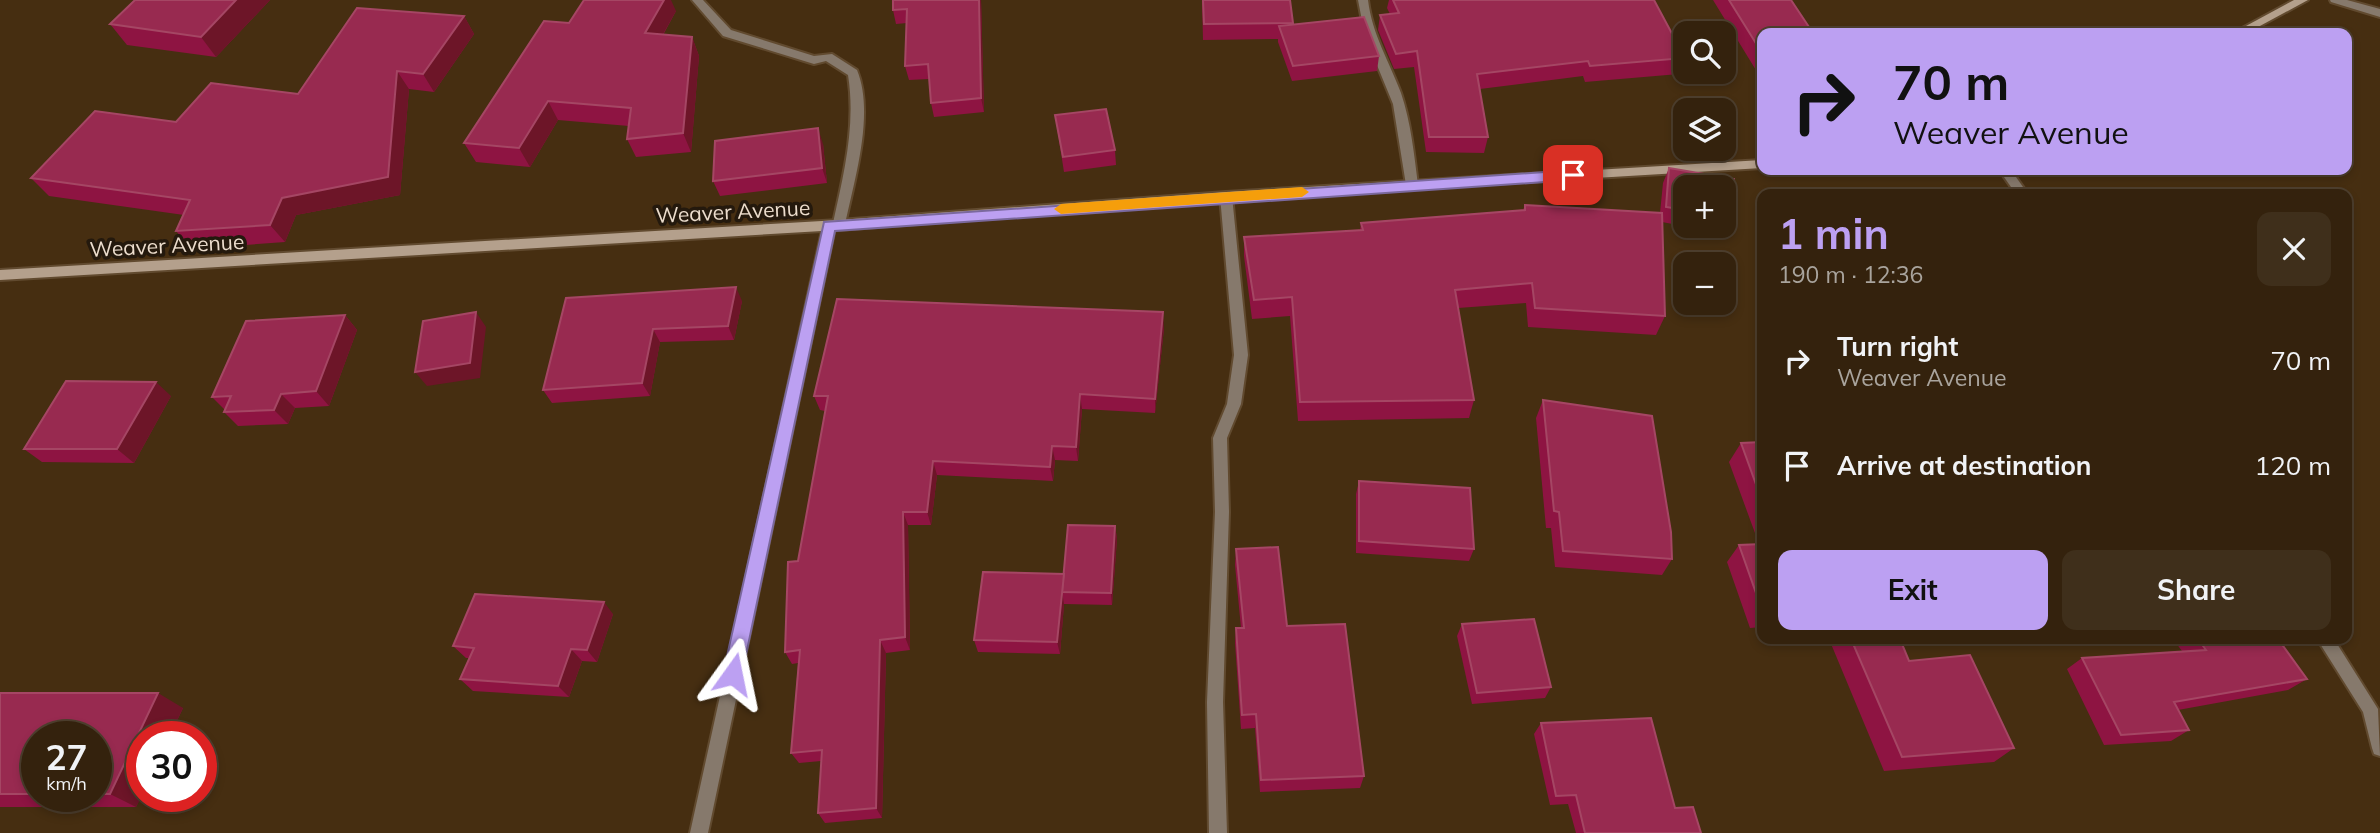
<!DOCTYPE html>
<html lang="en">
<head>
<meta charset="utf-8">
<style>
	:root { --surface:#34220d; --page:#3f2f1b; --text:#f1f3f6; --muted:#a9a49d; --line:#4e3f2e; --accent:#bca0f2 }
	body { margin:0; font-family:Mulish,sans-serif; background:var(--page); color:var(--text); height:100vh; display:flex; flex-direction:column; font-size:26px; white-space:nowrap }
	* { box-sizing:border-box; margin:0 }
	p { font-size:23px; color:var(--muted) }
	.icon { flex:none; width:38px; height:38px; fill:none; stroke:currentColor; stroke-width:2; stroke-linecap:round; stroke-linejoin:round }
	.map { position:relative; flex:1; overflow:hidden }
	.drawer { position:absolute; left:1757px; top:189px; width:595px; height:455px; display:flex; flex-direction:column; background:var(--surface); border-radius:14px; box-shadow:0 4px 10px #0003,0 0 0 2px var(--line) }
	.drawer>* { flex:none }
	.top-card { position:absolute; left:1757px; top:28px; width:595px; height:147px; border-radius:14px; box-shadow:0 4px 10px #0003,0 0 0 2px var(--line); background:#bca0f2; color:#111; overflow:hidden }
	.buttons { position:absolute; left:1673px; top:21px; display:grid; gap:14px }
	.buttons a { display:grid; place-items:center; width:63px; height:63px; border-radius:14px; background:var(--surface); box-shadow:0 4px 10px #0003,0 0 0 2px var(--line); font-size:35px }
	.speed { position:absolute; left:21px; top:721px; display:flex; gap:14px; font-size:35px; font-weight:700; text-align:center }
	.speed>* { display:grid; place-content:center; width:91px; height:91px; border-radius:50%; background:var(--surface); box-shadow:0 4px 10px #0003,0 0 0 2px var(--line); line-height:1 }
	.speed small { font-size:18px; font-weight:400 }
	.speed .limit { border:10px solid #d22; background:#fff; color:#111 }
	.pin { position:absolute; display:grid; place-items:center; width:60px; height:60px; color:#fff; margin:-30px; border-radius:14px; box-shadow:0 4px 10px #0006 }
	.me { position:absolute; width:77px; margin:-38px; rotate:12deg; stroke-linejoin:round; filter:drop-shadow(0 0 5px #0008) }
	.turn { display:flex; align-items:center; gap:24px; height:147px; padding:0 21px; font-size:32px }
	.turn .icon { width:91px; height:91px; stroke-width:2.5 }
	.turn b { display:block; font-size:49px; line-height:60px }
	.round { display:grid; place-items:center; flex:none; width:74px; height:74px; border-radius:14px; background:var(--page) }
	.summary { display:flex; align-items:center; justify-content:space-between; height:119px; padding:0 21px }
	h1 { font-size:42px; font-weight:700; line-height:52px; color:var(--accent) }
	.action { display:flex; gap:14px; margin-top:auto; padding:14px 21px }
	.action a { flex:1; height:80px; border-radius:14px; background:var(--accent); color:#111; font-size:28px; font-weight:700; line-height:80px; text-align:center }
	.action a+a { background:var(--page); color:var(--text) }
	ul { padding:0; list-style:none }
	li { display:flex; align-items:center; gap:21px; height:105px; padding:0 21px }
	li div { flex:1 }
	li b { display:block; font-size:26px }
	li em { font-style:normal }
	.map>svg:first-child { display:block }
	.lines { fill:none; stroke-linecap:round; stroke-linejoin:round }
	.street-casing { stroke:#614a2f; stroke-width:4 }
	.secondary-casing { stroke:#614a2f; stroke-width:4 }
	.street { fill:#86796c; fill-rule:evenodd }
	.secondary { fill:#b4a08c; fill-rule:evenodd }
	.wall { fill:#8e1442; fill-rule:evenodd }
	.shaded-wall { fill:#6d1528 }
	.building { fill:#982a50; stroke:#a54664; stroke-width:2 }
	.route { fill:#bca0f2; stroke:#7a689d; stroke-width:2 }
	.slow { fill:#f59e0b }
	.labels { text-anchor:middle; stroke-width:7; stroke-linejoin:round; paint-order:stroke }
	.street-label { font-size:21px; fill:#ecddcd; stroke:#24190d }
</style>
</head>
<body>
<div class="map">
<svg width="2380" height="833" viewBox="0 0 2380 833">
	<rect width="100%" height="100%" fill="#462e11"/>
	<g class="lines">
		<g class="street-casing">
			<g id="street">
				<path d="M 692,0 L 703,0 L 731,30 L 814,56 L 832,54 L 857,70 C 875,114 854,181 845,225 L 843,228 L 835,228 L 708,833 L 690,833 L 823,226 L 825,223 L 833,223 C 844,173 856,125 848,75 L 826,61 L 814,64 L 723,36 Z"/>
				<path d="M 1358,0 L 1368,0 C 1372,34 1389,61 1401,93 C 1411,123 1414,154 1418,185 L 1416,188 L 1408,188 L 1406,185 L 1393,104 L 1365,36 Z"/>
				<path d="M 2330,0 L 2347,0 L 2380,9 L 2380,17 L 2331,2 Z"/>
				<path d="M 1999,170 L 2011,170 L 2028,194 L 2016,194 Z"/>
				<path d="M 1226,192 L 1232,196 L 1248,355 L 1241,404 L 1227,438 L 1229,512 L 1223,702 L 1227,833 L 1209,833 L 1207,702 L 1215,512 L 1213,438 L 1227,404 L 1234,355 L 1220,196 Z"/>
				<path d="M 2317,639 L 2334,639 L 2378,709 L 2380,756 L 2374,754 L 2372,748 L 2363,712 Z"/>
			</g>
		</g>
		<g class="secondary-casing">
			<g id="secondary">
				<path d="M 2294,0 L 2308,0 L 2247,33 L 2233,33 Z"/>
				<path d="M 1762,160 L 1762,168 L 1226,200 L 839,230 L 0,280 L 0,270 L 839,220 L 1226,192 Z"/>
			</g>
		</g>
		<use href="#street" class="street"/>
		<use href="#secondary" class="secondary"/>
	</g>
	<g class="wall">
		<path d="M 270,0 L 216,57 L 127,45 L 110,24 Z"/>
		<path d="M 981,0 L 984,112 L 934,117 L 931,103 L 929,79 L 909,80 L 905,66 L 907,23 L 896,24 L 893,10 Z"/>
		<path d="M 1202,0 L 1290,0 L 1292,25 L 1379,56 L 1377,71 L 1292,81 L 1278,42 L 1278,39 L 1203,40 Z"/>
		<path d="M 1389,0 L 1654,0 L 1685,58 L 1679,74 L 1585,82 L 1583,76 L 1480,89 L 1488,137 L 1484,153 L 1426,152 L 1414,67 L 1394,69 L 1378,30 L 1380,15 L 1390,14 L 1387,8 Z"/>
		<path d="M 1713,0 L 1791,0 L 1762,33 L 1762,80 Z"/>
		<path d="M 676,11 L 663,35 L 692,37 L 699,56 L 691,152 L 636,157 L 627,139 L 629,126 L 558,120 L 530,167 L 476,162 L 464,143 L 569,23 Z"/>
		<path d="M 464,16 L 474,34 L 434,92 L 409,89 L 400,195 L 296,215 L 285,242 L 192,249 L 176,231 L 184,215 L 49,196 L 31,178 L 176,122 L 298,94 Z"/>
		<path d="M 1055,115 L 1115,150 L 1116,165 L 1064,172 Z"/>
		<path d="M 823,144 L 827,183 L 720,196 L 713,181 Z"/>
		<path d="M 1669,168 L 1734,179 L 1732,219 L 1725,234 L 1662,222 L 1665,316 L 1656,335 L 1528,327 L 1526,303 L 1458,308 L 1474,400 L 1469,418 L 1298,421 L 1290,316 L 1252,319 L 1244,256 L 1244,237 L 1360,230 L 1361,223 L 1523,210 L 1525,205 L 1660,213 L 1663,183 ZM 1685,187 L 1724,187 L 1724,226 L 1685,226 Z"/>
		<path d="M 566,298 L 742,301 L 734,340 L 660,342 L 650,396 L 552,403 L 543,390 Z"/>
		<path d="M 345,315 L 357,330 L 329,406 L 295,408 L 288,424 L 238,426 L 224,412 L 225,410 L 212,397 Z"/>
		<path d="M 1164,328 L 1155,413 L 1082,409 L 1078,461 L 1055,460 L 1053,481 L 937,475 L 931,525 L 908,525 L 910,650 L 886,653 L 882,818 L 825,823 L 818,813 L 821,761 L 799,763 L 791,753 L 798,663 L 792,664 L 785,652 L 798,561 L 825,411 L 820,410 L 814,396 Z"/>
		<path d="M 171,396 L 134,463 L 42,462 L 24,449 Z"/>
		<path d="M 1543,400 L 1672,559 L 1662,575 L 1555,567 L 1551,528 L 1546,528 L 1536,418 Z"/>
		<path d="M 1762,442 L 1762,627 L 1750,628 L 1727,562 L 1739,545 L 1759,544 L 1729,462 L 1741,443 Z"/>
		<path d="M 1359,481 L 1474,549 L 1469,561 L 1356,553 L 1356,494 Z"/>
		<path d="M 1115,526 L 1117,539 L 1112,605 L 1064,604 L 1060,654 L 978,652 L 974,640 L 1064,575 Z"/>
		<path d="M 1236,549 L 1287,626 L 1364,776 L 1360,788 L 1260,792 L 1255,728 L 1241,729 L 1235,643 L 1236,628 L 1241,628 L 1235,565 Z"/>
		<path d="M 613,614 L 597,662 L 582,661 L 569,697 L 473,691 L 460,679 L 469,658 L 466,658 L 453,646 Z"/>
		<path d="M 1462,624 L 1551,687 L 1545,698 L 1472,704 L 1457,636 Z"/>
		<path d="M 1829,639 L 1900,639 L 1909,661 L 2014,748 L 1994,762 L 1884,771 Z"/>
		<path d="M 2173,639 L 2278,639 L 2307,679 L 2288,690 L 2178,710 L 2189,730 L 2171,741 L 2104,745 L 2067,669 L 2082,658 L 2182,651 Z"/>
		<path d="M 0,693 L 183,708 L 136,807 L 0,807 ZM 37,737 L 96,737 L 96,796 L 37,796 Z"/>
		<path d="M 1541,723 L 1675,808 L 1701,833 L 1576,833 L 1568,804 L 1550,805 L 1534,734 Z"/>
	</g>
	<g class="shaded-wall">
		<path d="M 236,0 L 270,0 L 216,57 L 201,37 Z"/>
		<path d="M 664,0 L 671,0 L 676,11 L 653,52 L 645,33 Z"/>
		<path d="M 979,0 L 981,0 L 984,112 L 981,98 Z"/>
		<path d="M 464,16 L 474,34 L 434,92 L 423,74 Z"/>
		<path d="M 692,37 L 699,56 L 691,152 L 683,133 Z"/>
		<path d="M 397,71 L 409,89 L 400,195 L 296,215 L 285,242 L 270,225 L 282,198 Z"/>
		<path d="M 548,101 L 558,120 L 530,167 L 519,148 Z"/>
		<path d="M 818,128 L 823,144 L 827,183 L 822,168 Z"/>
		<path d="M 736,287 L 742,301 L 734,340 L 728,326 Z"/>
		<path d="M 476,312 L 486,327 L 480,378 L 427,386 L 415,372 Z"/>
		<path d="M 1163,312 L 1164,328 L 1155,413 L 1155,399 Z"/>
		<path d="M 345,315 L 357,330 L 329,406 L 316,391 Z"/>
		<path d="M 653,329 L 660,342 L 650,396 L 642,383 Z"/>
		<path d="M 156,382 L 171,396 L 134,463 L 117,449 Z"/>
		<path d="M 281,394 L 295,408 L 288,424 L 274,410 Z"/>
		<path d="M 1080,394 L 1082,409 L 1078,461 L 1076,447 Z"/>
		<path d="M 1052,446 L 1055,460 L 1053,481 L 1050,467 Z"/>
		<path d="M 933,461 L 937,475 L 931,525 L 927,512 Z"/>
		<path d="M 903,512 L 908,525 L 910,650 L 905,637 Z"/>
		<path d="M 1115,526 L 1117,539 L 1112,605 L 1111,593 Z"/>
		<path d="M 1062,592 L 1064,604 L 1060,654 L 1057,642 Z"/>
		<path d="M 604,602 L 613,614 L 597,662 L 587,650 Z"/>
		<path d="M 880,640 L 886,653 L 882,818 L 876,808 Z"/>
		<path d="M 571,649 L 582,661 L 569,697 L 558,686 Z"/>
		<path d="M 158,693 L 183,708 L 169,737 L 142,737 L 142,796 L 136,807 L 110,794 Z"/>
	</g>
	<g class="building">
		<path d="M 135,0 L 236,0 L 201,37 L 110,24 Z"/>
		<path d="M 584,0 L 664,0 L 645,33 L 692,37 L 683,133 L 627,139 L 631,108 L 548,101 L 519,148 L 464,143 L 544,21 L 569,23 Z"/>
		<path d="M 893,0 L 979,0 L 981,98 L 931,103 L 928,64 L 905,66 L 907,9 L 893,10 Z"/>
		<path d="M 1203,0 L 1290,0 L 1293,23 L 1204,24 Z"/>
		<path d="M 1393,0 L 1654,0 L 1685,58 L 1590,66 L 1588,61 L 1477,74 L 1488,137 L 1429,137 L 1417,51 L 1396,54 L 1380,15 L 1399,13 Z"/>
		<path d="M 1729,0 L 1791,0 L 1813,33 L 1762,33 L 1762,53 Z"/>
		<path d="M 357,8 L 464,16 L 423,74 L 397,71 L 388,177 L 282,198 L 270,225 L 176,231 L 190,200 L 31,178 L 95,111 L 176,122 L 211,83 L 298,94 Z"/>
		<path d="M 1364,17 L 1379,56 L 1293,66 L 1279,26 Z"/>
		<path d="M 1106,109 L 1115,150 L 1063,157 L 1055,115 Z"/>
		<path d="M 818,128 L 822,168 L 713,181 L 715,141 Z"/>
		<path d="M 1669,168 L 1734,179 L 1732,219 L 1724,217 L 1724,187 L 1685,187 L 1685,210 L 1666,207 Z"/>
		<path d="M 1940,188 L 1943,193 L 1990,188 L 1994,194 L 1888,194 Z"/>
		<path d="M 1525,205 L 1662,213 L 1665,316 L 1535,308 L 1532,283 L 1455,290 L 1474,400 L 1300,402 L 1292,297 L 1254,300 L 1244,237 L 1363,230 L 1361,223 L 1525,210 Z"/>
		<path d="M 736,287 L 728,326 L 653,329 L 642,383 L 543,390 L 566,298 Z"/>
		<path d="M 837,299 L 1163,312 L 1155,399 L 1080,394 L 1076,447 L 1052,446 L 1050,467 L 933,461 L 927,512 L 903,512 L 905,637 L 880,640 L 876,808 L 818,813 L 822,750 L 791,753 L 800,650 L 785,652 L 788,562 L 798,561 L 828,396 L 814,396 Z"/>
		<path d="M 476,312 L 470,363 L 415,372 L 423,321 Z"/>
		<path d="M 345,315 L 316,391 L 281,394 L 274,410 L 224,412 L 231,396 L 212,397 L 246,321 Z"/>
		<path d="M 66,381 L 156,382 L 117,449 L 24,449 Z"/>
		<path d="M 1543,400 L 1652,416 L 1671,532 L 1672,559 L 1563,551 L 1559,512 L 1554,511 Z"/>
		<path d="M 1762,442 L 1762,501 L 1741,443 Z"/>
		<path d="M 1359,481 L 1470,488 L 1474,549 L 1359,541 Z"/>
		<path d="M 1068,525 L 1115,526 L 1111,593 L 1062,592 Z"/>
		<path d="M 1762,544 L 1762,610 L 1739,545 Z"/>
		<path d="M 1278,547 L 1287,626 L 1345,624 L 1364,776 L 1261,780 L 1256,714 L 1242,715 L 1236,628 L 1244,628 L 1236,549 Z"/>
		<path d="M 983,572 L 1064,574 L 1057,642 L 974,640 Z"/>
		<path d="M 475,594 L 604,602 L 587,650 L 571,649 L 558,686 L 460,679 L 474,648 L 453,646 Z"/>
		<path d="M 1534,619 L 1551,687 L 1477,693 L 1462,624 Z"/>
		<path d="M 1851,639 L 1900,639 L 1909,661 L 1970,655 L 2014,748 L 1902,757 Z"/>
		<path d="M 2198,639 L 2278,639 L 2307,679 L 2174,702 L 2189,730 L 2121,735 L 2082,658 L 2206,650 Z"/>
		<path d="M 0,693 L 158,693 L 110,794 L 96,794 L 96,737 L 37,737 L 37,794 L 0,794 Z"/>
		<path d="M 1651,718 L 1675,808 L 1693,807 L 1701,833 L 1585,833 L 1576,795 L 1556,796 L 1541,723 Z"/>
	</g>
	<path class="route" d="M 1573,170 L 1580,175 L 1573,180 L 835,231 L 742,674 L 739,680 L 733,683 L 726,680 L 723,674 L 824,222 Z"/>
	<path class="slow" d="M 1302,187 L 1309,192 L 1302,197 L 1061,214 L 1054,209 L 1061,204 Z"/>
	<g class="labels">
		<g class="street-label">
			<text transform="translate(733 212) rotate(-3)" y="7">Weaver Avenue</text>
			<text transform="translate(167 246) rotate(-3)" y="7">Weaver Avenue</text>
		</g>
	</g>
</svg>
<div class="buttons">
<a><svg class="icon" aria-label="search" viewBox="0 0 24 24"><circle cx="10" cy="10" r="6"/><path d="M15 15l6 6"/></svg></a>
<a><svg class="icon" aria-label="layers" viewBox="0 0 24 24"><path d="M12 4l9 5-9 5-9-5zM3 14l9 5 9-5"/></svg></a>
<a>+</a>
<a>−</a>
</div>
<div class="speed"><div>27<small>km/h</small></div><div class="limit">30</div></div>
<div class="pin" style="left:1573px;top:175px;background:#d93025"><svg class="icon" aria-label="arrive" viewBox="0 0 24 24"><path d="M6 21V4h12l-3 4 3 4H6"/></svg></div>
<svg class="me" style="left:733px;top:674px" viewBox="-20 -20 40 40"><path d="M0-17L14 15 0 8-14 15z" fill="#bca0f2" stroke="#fff" stroke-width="4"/></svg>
<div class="top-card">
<div class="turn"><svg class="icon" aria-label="right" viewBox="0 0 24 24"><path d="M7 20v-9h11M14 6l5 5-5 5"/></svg><div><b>70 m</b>Weaver Avenue</div></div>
</div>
<section class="drawer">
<div class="summary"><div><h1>1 min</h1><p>190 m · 12:36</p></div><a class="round"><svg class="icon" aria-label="close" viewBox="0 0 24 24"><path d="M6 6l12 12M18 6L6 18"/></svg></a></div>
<ul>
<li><svg class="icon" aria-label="right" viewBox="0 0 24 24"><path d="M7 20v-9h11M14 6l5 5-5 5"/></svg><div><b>Turn right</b><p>Weaver Avenue</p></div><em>70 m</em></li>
<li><svg class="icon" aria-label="arrive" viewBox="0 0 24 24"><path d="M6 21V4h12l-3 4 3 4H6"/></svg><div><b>Arrive at destination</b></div><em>120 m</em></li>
</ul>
<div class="action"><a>Exit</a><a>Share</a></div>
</section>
</div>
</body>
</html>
